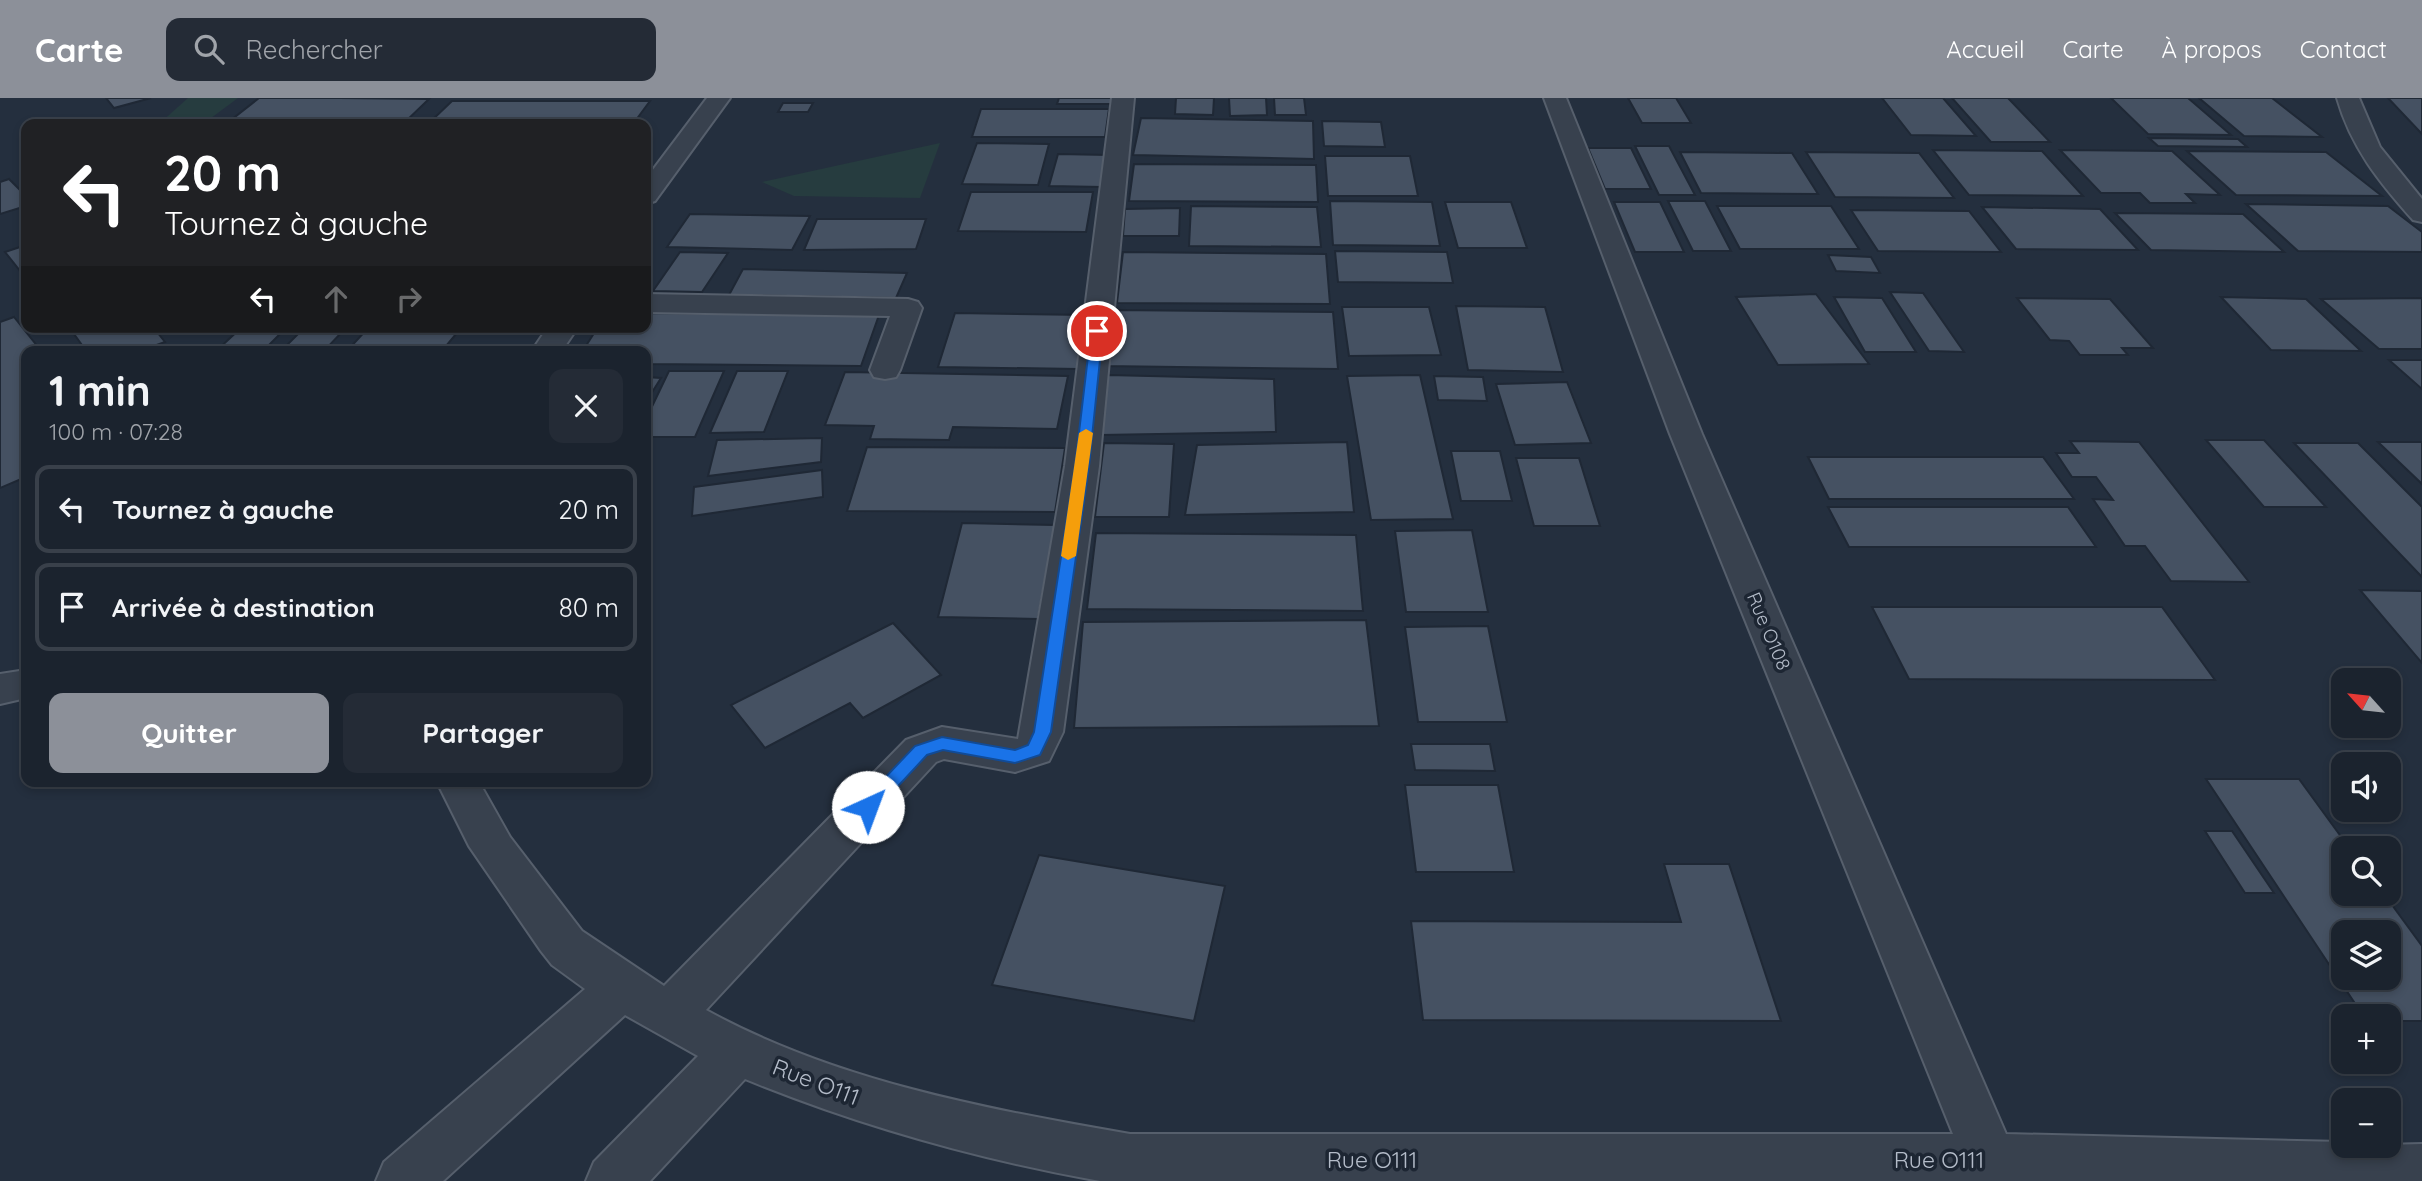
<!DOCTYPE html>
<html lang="fr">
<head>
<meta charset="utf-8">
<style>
	:root { --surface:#1b232e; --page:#242b36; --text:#f1f3f6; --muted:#a0a4aa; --line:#39404a; --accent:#8c9099 }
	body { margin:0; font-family:Quicksand,sans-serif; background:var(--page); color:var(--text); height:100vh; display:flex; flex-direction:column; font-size:26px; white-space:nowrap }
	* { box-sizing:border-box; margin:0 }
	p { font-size:23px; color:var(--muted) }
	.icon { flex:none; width:38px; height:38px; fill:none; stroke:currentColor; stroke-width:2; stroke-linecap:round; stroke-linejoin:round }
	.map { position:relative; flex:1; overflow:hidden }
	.sheet { position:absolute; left:21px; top:248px; width:630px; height:441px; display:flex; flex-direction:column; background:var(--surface); border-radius:14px; box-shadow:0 4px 10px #0003,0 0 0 2px var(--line) }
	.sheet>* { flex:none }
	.top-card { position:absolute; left:21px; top:21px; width:630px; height:214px; border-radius:14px; box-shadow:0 4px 10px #0003,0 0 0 2px var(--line); background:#202124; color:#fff; overflow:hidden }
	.needle { width:46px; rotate:297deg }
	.buttons { position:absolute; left:2331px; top:570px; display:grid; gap:14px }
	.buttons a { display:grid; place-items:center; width:70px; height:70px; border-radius:14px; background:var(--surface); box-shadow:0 4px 10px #0003,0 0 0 2px var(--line); font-size:35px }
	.pin { position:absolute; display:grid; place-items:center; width:60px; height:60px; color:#fff; margin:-30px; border:4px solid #fff; border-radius:50%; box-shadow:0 2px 7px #0007 }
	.me { position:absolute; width:77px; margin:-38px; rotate:43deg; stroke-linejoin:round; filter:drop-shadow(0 0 5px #0008) }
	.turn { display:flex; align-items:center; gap:24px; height:147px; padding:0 28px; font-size:32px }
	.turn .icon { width:91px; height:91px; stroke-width:2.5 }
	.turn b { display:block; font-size:49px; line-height:60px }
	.lanes { display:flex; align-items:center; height:66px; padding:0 28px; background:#0003; justify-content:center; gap:35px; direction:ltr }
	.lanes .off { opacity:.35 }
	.round { display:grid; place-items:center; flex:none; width:74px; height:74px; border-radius:14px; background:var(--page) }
	.summary { display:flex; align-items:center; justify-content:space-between; height:119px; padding:0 28px }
	h1 { font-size:42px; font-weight:700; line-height:52px }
	.primary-button { display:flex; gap:14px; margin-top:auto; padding:14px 28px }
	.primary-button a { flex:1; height:80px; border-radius:14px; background:var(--accent); color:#fff; font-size:28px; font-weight:700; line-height:80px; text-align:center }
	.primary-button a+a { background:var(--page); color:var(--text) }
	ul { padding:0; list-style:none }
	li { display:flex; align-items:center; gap:21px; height:88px; margin:0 14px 10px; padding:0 14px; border:4px solid var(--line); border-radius:14px }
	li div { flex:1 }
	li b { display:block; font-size:26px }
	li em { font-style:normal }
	header { display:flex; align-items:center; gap:42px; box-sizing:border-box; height:98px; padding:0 35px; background:var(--accent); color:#fff }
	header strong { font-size:33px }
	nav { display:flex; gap:38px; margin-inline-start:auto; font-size:24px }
	.search { width:490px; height:63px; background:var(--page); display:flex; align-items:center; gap:18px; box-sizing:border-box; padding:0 24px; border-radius:14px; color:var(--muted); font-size:26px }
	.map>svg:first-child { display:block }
	.green { fill:#263c3f }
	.building { fill:#455162; stroke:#1f2835; stroke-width:2; fill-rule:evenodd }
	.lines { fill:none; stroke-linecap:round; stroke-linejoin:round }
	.street-casing { stroke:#565f6c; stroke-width:4 }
	.street { fill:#38414e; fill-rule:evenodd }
	.route { fill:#1a73e8; stroke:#114b97; stroke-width:2 }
	.slow { fill:#f59e0b }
	.labels { text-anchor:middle; stroke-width:7; stroke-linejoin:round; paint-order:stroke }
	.street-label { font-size:19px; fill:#b4bcc9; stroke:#1d2633 }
	.near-street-label { font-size:23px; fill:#b4bcc9; stroke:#1d2633 }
</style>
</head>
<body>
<header>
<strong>Carte</strong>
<div class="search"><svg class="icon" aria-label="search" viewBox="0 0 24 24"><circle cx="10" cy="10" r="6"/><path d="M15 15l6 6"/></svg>Rechercher</div>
<nav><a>Accueil</a><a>Carte</a><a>À propos</a><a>Contact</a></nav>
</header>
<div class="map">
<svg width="2422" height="1083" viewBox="0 0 2422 1083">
	<rect width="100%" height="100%" fill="#242f3e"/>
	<g class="green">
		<path d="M 188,0 L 238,0 L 203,26 L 159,26 Z"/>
		<path d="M 940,45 L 920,100 L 794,98 L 762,84 Z"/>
	</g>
	<g class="building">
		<path d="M 106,0 L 151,0 L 114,10 Z"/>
		<path d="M 259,0 L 340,0 L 429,1 L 403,26 L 226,26 Z"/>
		<path d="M 1059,0 L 1112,0 L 1112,6 L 1057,6 Z"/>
		<path d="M 1176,0 L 1214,0 L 1213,17 L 1175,16 Z"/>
		<path d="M 1229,0 L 1266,0 L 1267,17 L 1230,18 Z"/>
		<path d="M 1274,0 L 1304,0 L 1306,17 L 1275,17 Z"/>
		<path d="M 1628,0 L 1676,0 L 1691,25 L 1642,25 Z"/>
		<path d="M 1882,0 L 1943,0 L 1976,38 L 1911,37 Z"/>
		<path d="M 1952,0 L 2008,0 L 2050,44 L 1991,44 Z"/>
		<path d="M 2111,0 L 2188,0 L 2231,37 L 2148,36 Z"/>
		<path d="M 2199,0 L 2272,0 L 2322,39 L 2244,38 Z"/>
		<path d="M 2388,0 L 2422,0 L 2422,36 Z"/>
		<path d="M 452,3 L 650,3 L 633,26 L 428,26 Z"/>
		<path d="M 783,5 L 813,5 L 808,14 L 778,14 Z"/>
		<path d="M 981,11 L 1109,11 L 1105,39 L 972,39 Z"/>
		<path d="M 1141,20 L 1313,23 L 1314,61 L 1133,57 Z"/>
		<path d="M 1322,23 L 1381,24 L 1385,49 L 1324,48 Z"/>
		<path d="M 2149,40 L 2238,41 L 2247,49 L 2158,48 Z"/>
		<path d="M 977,45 L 1049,46 L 1038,87 L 962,86 Z"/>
		<path d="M 1635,48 L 1669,48 L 1695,97 L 1659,97 Z"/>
		<path d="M 1588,50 L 1631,50 L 1651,91 L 1605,91 Z"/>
		<path d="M 1933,52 L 2042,53 L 2083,98 L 1969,97 Z"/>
		<path d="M 2060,52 L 2172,53 L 2220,97 L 2186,96 L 2195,105 L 2150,105 L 2140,95 L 2101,95 Z"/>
		<path d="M 2187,53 L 2326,54 L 2382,98 L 2236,97 Z"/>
		<path d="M 1680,54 L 1792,55 L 1818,96 L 1701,95 Z"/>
		<path d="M 1806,54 L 1919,55 L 1954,100 L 1835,99 Z"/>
		<path d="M 1058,56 L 1109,57 L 1102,89 L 1049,88 Z"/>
		<path d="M 1325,58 L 1410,58 L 1418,98 L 1328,98 Z"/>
		<path d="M 1134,66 L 1316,67 L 1318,104 L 1129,103 Z"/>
		<path d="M 9,81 L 26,98 L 26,108 L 0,116 L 0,84 Z"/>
		<path d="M 971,94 L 1093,94 L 1086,134 L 958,133 Z"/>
		<path d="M 1330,103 L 1432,104 L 1440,148 L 1333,147 Z"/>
		<path d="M 1668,103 L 1705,103 L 1731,153 L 1693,153 Z"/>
		<path d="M 1445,104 L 1511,104 L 1527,150 L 1458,150 Z"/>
		<path d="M 1614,104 L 1660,104 L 1684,154 L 1635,154 Z"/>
		<path d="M 2246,106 L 2388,108 L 2422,134 L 2422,154 L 2298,153 Z"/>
		<path d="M 1191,108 L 1317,109 L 1321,149 L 1189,148 Z"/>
		<path d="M 1717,108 L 1831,108 L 1859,151 L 1740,151 Z"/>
		<path d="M 1982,109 L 2100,111 L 2138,152 L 2016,151 Z"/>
		<path d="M 1180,110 L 1179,138 L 1123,138 L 1125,111 Z"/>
		<path d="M 1851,112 L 1969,113 L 2001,154 L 1878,153 Z"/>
		<path d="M 2115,115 L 2243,116 L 2284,154 L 2151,152 Z"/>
		<path d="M 690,116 L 810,118 L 792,152 L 667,149 Z"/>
		<path d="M 817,121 L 926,121 L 916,151 L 804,152 Z"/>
		<path d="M 26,147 L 26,172 L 21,174 L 5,154 Z"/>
		<path d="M 1335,153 L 1447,154 L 1453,185 L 1338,184 Z"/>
		<path d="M 680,154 L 728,155 L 702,194 L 653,193 Z"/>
		<path d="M 1123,154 L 1326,156 L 1330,206 L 1117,205 Z"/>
		<path d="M 1828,157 L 1871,159 L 1880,175 L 1836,173 Z"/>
		<path d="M 743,171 L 907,175 L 896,200 L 729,197 Z"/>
		<path d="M 1890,194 L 1923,195 L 1964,254 L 1929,253 Z"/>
		<path d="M 1816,196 L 1869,266 L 1778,267 L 1736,199 Z"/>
		<path d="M 1834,199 L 1882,200 L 1916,254 L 1865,254 Z"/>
		<path d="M 2221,199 L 2306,201 L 2361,253 L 2271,252 Z"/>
		<path d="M 2017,200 L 2110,201 L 2153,250 L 2122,250 L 2128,257 L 2080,257 L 2069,243 L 2050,242 Z"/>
		<path d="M 2422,200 L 2422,251 L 2379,251 L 2321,201 Z"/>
		<path d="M 1456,208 L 1545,209 L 1563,274 L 1468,272 Z"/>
		<path d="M 1342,209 L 1429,209 L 1441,257 L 1349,258 Z"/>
		<path d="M 1112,212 L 1333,214 L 1338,271 L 1103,268 Z"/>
		<path d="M 646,215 L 879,217 L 861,268 L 646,266 L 646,254 L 582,254 L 598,229 L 646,229 Z"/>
		<path d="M 955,215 L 1088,217 L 1078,271 L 938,269 Z"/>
		<path d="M 14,219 L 42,254 L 26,254 L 26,379 L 0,390 L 0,224 Z"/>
		<path d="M 69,229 L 153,229 L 165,244 L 137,254 L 87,254 Z"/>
		<path d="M 242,229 L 243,229 L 285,231 L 262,254 L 215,254 Z"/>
		<path d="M 462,229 L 441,254 L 346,254 L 368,230 Z"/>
		<path d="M 303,231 L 343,233 L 323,254 L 280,254 Z"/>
		<path d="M 2389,262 L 2422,262 L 2422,291 Z"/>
		<path d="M 669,273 L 724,273 L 695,339 L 646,339 L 646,321 Z"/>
		<path d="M 737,273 L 788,273 L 764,334 L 710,335 Z"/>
		<path d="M 845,274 L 1068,278 L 1057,331 L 953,329 L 949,342 L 870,341 L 874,328 L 825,327 Z"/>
		<path d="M 1108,277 L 1274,281 L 1276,334 L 1101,337 Z"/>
		<path d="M 1420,277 L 1453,421 L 1371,422 L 1347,278 Z"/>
		<path d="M 1434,278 L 1483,279 L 1487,303 L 1438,302 Z"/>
		<path d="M 646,279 L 661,280 L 646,304 Z"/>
		<path d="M 1567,284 L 1591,345 L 1515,347 L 1496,286 Z"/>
		<path d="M 822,340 L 821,364 L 708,378 L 717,342 Z"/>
		<path d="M 2206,342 L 2264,342 L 2326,409 L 2264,409 Z"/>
		<path d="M 2070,343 L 2139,344 L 2249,484 L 2171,483 L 2145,448 L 2125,448 L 2093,401 L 2113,402 L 2096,379 L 2072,379 L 2056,355 L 2079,355 Z"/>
		<path d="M 1347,344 L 1354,414 L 1185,417 L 1197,347 Z"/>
		<path d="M 2378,344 L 2422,344 L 2422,386 Z"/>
		<path d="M 1104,345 L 1174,346 L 1169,419 L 1095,419 Z"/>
		<path d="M 2294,345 L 2358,345 L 2422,409 L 2422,479 Z"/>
		<path d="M 867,349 L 1065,350 L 1055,414 L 847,413 Z"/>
		<path d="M 1451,353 L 1500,353 L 1512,403 L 1461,403 Z"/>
		<path d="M 1808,359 L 2043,359 L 2074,401 L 1829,401 Z"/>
		<path d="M 1516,360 L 1579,360 L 1600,428 L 1534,428 Z"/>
		<path d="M 822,372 L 823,399 L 692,418 L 694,389 Z"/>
		<path d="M 1828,409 L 2068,409 L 2096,449 L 1849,449 Z"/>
		<path d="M 962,425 L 1055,427 L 1038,521 L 938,519 Z"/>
		<path d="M 1472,432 L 1488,514 L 1406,514 L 1395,433 Z"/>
		<path d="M 1096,435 L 1356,437 L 1363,513 L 1087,511 Z"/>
		<path d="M 2360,492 L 2422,493 L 2422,565 Z"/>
		<path d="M 1872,509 L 2162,509 L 2215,582 L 1909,581 Z"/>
		<path d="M 1366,522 L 1379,628 L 1074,630 L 1083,524 Z"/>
		<path d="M 893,525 L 941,577 L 863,620 L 850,605 L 765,650 L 731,607 Z"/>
		<path d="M 1488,528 L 1507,624 L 1418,624 L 1405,529 Z"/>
		<path d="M 1411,646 L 1490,646 L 1495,673 L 1415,672 Z"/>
		<path d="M 2206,681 L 2299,681 L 2350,751 L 2343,751 L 2343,796 L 2384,796 L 2422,848 L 2422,923 L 2389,923 L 2389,919 L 2364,919 ZM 2343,835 L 2389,835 L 2389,880 L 2343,880 Z"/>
		<path d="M 1405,687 L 1498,687 L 1514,774 L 1416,774 Z"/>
		<path d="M 2205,733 L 2232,733 L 2274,795 L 2245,795 Z"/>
		<path d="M 1039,757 L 1225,788 L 1194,923 L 992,887 Z"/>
		<path d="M 1664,766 L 1729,766 L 1781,923 L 1423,922 L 1411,823 L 1681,824 Z"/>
	</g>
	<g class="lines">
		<g class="street-casing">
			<g id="street">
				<path d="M 707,0 L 730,0 L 655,103 L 646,106 L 646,81 Z"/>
				<path d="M 1112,0 L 1134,0 L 1099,368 L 1063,634 L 1049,663 L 1015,674 L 944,661 L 936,664 L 706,912 C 835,983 986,1011 1130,1036 L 1953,1036 L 1670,336 L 1544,0 L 1566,0 L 1702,336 L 2006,1036 L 2343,1044 L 2343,1048 L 2422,1046 L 2422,1083 L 1100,1083 C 977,1061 860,1028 745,981 L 650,1083 L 586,1083 L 594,1064 L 698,958 L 625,917 L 443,1083 L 376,1083 L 384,1064 L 585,891 L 552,867 L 541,853 L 469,748 L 437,684 L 479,684 L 510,739 L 582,833 L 664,888 L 906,642 L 942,629 L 1018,641 L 1065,368 Z"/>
				<path d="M 2337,0 L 2359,0 L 2380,49 L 2422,101 L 2422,124 L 2413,122 C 2379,84 2351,49 2337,0 Z"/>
				<path d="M 646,196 L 908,201 L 918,204 L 922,210 L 900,272 L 896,279 L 885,281 L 874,279 L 870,272 L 890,218 L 646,214 Z"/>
				<path d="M 548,229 L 578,229 L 561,254 L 531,254 Z"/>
				<path d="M 26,572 L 26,600 L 0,606 L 0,576 Z"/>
			</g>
		</g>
		<use href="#street" class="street"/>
	</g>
	<path class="route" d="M 1097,230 L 1103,233 L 1089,368 L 1051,634 L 1040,657 L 1015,665 L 943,652 L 927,657 L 874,714 L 862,714 L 859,709 L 862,704 L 915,648 L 942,639 L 1015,652 L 1028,647 L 1034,634 L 1075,368 L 1091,233 Z"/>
	<path class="slow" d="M 1086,331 L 1093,335 L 1076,458 L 1068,462 L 1061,458 L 1079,335 Z"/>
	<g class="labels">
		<g class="street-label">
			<text transform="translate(1769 533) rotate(67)" y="7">Rue O108</text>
		</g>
		<g class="near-street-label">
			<text transform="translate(816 984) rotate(21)" y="8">Rue O111</text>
			<text x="1372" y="1070">Rue O111</text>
			<text x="1939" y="1070">Rue O111</text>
		</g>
	</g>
</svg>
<div class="buttons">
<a><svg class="needle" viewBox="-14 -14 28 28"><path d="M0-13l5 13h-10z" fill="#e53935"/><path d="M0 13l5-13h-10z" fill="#a0a4aa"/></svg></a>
<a><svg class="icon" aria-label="sound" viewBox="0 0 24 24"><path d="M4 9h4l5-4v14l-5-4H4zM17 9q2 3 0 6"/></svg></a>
<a><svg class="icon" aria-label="search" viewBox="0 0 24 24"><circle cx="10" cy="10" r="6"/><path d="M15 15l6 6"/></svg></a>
<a><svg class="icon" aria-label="layers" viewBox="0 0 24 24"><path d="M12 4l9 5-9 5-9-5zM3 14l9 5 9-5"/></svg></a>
<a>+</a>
<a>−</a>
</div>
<div class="pin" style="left:1097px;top:233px;background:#d93025"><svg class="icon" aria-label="arrive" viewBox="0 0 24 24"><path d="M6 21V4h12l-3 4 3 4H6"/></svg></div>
<svg class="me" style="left:868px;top:709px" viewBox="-20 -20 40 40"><circle r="19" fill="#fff"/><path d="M0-13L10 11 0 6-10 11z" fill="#1a73e8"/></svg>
<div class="top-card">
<div class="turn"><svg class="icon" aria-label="left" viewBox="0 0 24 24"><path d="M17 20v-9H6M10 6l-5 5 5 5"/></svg><div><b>20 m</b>Tournez à gauche</div></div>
<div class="lanes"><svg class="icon" aria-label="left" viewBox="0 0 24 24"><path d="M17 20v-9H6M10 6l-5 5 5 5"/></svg><svg class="icon off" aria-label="ahead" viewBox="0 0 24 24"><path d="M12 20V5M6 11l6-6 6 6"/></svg><svg class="icon off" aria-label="right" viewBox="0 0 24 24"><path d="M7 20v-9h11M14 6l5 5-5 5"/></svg></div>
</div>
<section class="sheet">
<div class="summary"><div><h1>1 min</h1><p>100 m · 07:28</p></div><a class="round"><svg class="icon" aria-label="close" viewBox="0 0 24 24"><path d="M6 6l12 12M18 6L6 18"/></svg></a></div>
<ul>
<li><svg class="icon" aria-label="left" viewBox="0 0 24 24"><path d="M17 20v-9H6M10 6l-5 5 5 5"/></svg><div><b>Tournez à gauche</b></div><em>20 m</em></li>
<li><svg class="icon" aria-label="arrive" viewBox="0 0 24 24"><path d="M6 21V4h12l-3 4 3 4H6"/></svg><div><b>Arrivée à destination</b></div><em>80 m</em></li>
</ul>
<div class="primary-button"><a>Quitter</a><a>Partager</a></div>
</section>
</div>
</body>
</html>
